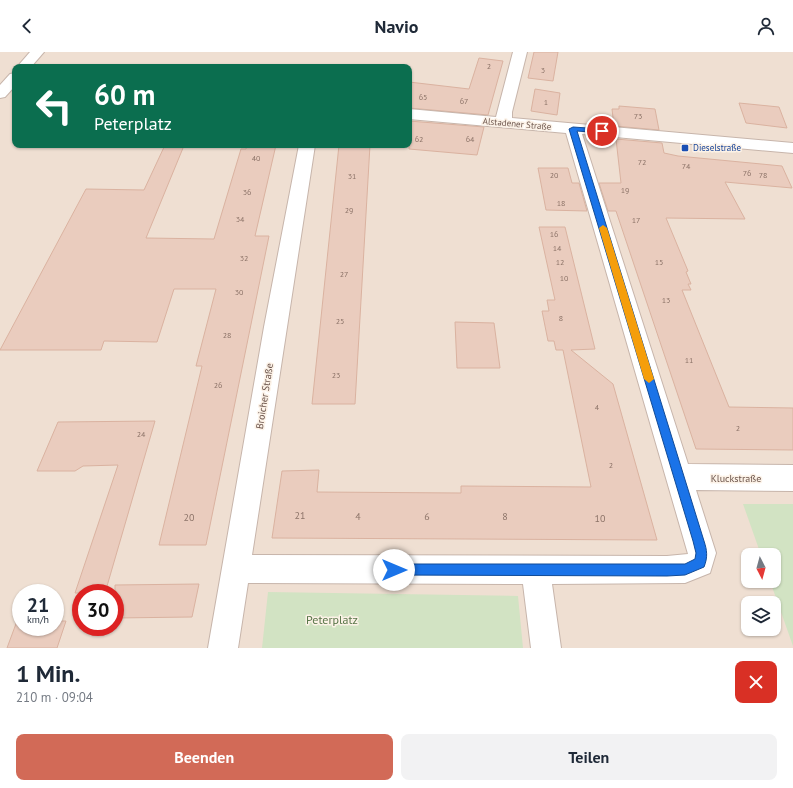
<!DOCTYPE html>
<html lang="de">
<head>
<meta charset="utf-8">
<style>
	:root { --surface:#fff; --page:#f2f2f3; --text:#1f2937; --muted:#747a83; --accent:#d26a57 }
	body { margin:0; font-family:"PT Sans",sans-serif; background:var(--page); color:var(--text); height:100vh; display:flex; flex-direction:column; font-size:15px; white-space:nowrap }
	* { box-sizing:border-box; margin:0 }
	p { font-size:13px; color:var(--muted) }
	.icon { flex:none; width:22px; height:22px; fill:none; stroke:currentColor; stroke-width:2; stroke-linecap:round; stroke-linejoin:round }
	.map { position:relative; height:596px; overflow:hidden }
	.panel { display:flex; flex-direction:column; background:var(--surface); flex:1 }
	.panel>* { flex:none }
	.banner { position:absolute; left:12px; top:12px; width:400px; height:84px; border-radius:8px; box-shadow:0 1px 3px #0004; background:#0b6e4f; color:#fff; overflow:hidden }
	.needle { width:26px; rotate:174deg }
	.tools { position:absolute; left:741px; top:496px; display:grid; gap:8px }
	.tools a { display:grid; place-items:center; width:40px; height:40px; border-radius:8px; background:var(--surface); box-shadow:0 1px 3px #0004; font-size:20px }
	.speed { position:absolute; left:12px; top:532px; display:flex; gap:8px; font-size:20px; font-weight:700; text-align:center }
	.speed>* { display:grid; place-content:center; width:52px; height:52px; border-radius:50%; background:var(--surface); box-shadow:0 1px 3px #0004; line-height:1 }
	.speed small { font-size:10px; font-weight:400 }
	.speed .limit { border:6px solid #d22; background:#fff; color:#111 }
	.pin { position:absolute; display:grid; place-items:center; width:34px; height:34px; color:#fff; margin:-17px; border:2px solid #fff; border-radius:50%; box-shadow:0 1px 4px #0007 }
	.me { position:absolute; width:44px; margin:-22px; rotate:90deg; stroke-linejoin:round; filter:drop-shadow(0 0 3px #0008) }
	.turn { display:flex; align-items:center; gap:14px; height:84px; padding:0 16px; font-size:18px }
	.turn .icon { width:52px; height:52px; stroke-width:2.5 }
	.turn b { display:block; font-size:28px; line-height:34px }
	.round { display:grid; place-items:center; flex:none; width:42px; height:42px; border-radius:8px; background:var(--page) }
	.overview { display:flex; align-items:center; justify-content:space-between; height:68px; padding:0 16px }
	h1 { font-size:24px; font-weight:600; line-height:30px }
	.button { display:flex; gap:8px; margin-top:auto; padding:8px 16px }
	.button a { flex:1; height:46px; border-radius:8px; background:var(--accent); color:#fff; font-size:16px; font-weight:600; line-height:46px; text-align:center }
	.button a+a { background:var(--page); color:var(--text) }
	header { display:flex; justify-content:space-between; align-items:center; height:52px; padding:0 16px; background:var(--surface); font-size:18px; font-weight:600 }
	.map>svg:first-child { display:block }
	.residential { fill:#efdfd2; fill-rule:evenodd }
	.green { fill:#d2e3c3 }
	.building { fill:#eaccbe; stroke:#dab2a0 }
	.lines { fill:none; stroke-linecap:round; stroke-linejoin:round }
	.minor-casing { stroke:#c7b5ab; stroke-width:2 }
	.minor { fill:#fff; fill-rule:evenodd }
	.route { fill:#1a73e8; stroke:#114b97 }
	.slow { fill:#f59e0b }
	.transit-dot { fill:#1a4fb4; stroke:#fcf2e7; stroke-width:1.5 }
	.labels { text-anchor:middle; stroke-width:3; stroke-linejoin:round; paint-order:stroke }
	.number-label { font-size:8px; fill:#8c7368 }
	.far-street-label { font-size:9px; fill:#6c554c; stroke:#fcf2e7 }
	.far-transit-label { font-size:9px; fill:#164399; stroke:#fcf2e7; text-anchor:start }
	.street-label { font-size:10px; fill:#6c554c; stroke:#fcf2e7 }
	.near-number-label { font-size:10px; fill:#8c7368 }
	.near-park-label { font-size:12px; fill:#597649; stroke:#fcf2e7 }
</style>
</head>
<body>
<header><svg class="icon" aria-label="back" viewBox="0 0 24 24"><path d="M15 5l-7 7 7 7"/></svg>Navio<svg class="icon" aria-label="person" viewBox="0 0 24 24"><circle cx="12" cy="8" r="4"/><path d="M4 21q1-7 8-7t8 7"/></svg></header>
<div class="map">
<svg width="793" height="596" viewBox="0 0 793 596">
	<rect width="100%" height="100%" fill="#f8eee2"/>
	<path class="residential" d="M 0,0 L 793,0 L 793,596 L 0,596 ZM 15,15 L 409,15 L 409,93 L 15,93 ZM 748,503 L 774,503 L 774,529 L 748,529 ZM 21,541 L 55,541 L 55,575 L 21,575 ZM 81,541 L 115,541 L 115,575 L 81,575 ZM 748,551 L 774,551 L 774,577 L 748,577 Z"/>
	<g class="green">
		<path d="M 743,452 L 793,452 L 793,594 L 770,529 L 774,529 L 774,503 L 761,503 Z"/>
		<path d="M 268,540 L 518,544 L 523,596 L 262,596 Z"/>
	</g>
	<g class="building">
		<path d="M 534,0 L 558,0 L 553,29 L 528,26 Z"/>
		<path d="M 479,6 L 503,9 L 488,63 L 409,56 L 409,30 L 469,37 Z"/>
		<path d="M 535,37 L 560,41 L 557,63 L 531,59 Z"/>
		<path d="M 739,51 L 779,55 L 787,76 L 746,71 Z"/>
		<path d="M 619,54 L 655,57 L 659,78 L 614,74 L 612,57 L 619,57 Z"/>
		<path d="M 409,69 L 484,75 L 477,103 L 409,97 Z"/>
		<path d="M 616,87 L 662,91 L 664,101 L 678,104 L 782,114 L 792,136 L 725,130 L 745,167 L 666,166 L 688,219 L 686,220 L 691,232 L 688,232 L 691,238 L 682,238 L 729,355 L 793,356 L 793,398 L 696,397 L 616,159 L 608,159 L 599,131 L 621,131 Z"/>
		<path d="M 165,93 L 177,93 L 183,96 L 146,186 L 214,187 L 241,97 L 246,97 L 247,93 L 276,93 L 255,184 L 269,184 L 206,493 L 159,493 L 202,314 L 196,314 L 216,237 L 174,237 L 157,290 L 104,289 L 101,298 L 0,298 L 86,137 L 144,138 Z"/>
		<path d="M 339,93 L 370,93 L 355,352 L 312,352 Z"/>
		<path d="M 538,116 L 568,116 L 572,131 L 579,131 L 587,159 L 546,158 Z"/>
		<path d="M 539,175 L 565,175 L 595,297 L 571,298 L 613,332 L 657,488 L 272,486 L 282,419 L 319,418 L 317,440 L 461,441 L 461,434 L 591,435 L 563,298 L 556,298 L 554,289 L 548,289 L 542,259 L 549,259 L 547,248 L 555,248 Z"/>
		<path d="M 455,270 L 494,271 L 500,316 L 457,316 Z"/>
		<path d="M 155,369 L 105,541 L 75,541 L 118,413 L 83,414 L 75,419 L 37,419 L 58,370 Z"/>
		<path d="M 199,532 L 192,565 L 115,566 L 115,533 Z"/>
		<path d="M 17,569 L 21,569 L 21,575 L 55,575 L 55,569 L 66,569 L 57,596 L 7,596 Z"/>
	</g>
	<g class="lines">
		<g class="minor-casing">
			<g id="minor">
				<path d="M 30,0 L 44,0 L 31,15 L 17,15 Z"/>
				<path d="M 513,0 L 527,0 L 512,60 L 512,66 L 793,91 L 793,101 L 582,82 L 688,412 L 793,413 L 793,439 L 696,438 L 716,501 L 710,521 L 685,531 L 552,532 L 561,596 L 531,596 L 523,532 L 248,531 L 238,596 L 208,596 L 264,275 L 299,93 L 315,93 L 252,503 L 667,504 L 688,502 L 566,81 L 409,67 L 409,57 L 496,65 Z"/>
				<path d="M 15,21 L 15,34 L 5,45 L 0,46 L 0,33 L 10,22 Z"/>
			</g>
		</g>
		<use href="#minor" class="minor"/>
	</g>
	<path class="route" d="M 573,75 L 602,77 L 605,79 L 602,81 L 577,79 L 704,489 C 707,498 708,505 704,515 L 685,523 L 667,524 L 394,523 L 390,522 L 388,518 L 390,513 L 394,512 L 685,512 L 695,507 L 696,501 L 693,489 L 569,77 Z"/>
	<path class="slow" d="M 603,173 L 607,176 L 654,327 L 649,331 L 644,327 L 599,176 Z"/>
	<rect class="transit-dot" x="681" y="92" width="8" height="8" rx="2"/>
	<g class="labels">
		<g class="number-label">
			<text x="489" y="17">2</text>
			<text x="543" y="21">3</text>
			<text x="423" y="48">65</text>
			<text x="464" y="52">67</text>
			<text x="546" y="53">1</text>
			<text x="638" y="67">73</text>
			<text x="419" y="90">62</text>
			<text x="470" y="90">64</text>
			<text x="256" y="109">40</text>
			<text x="642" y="113">72</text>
			<text x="686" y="117">74</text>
			<text x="747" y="124">76</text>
			<text x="554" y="126">20</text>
			<text x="763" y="126">78</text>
			<text x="352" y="127">31</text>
			<text x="625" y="141">19</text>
			<text x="247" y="143">36</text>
			<text x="561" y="154">18</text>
			<text x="349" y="161">29</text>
			<text x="240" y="170">34</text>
			<text x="636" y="171">17</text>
			<text x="554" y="185">16</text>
			<text x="557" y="199">14</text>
			<text x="244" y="209">32</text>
			<text x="560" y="213">12</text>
			<text x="659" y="213">15</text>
			<text x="344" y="225">27</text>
			<text x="564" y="229">10</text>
			<text x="239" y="243">30</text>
			<text x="666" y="251">13</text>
			<text x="561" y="269">8</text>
			<text x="340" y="272">25</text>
			<text x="227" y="286">28</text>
			<text x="689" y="311">11</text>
			<text x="336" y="326">23</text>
			<text x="218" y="336">26</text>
			<text x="597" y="358">4</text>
			<text x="738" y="379">2</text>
			<text x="141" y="385">24</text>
			<text x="611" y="416">2</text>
		</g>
		<g class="far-street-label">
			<text transform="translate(517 72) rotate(5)" y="3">Alstadener Straße</text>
		</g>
		<g class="far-transit-label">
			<text x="693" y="99">Dieselstraße</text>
		</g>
		<g class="street-label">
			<text transform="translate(264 344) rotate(-81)" y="4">Broicher Straße</text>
			<text x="736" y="430">Kluckstraße</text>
		</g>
		<g class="near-number-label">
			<text x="300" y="467">21</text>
			<text x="358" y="468">4</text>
			<text x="427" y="468">6</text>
			<text x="505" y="468">8</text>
			<text x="189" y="469">20</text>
			<text x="600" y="470">10</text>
		</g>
		<g class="near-park-label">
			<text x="332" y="572">Peterplatz</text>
		</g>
	</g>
</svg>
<div class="tools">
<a><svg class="needle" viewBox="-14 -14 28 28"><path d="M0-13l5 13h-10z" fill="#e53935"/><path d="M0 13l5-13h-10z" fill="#747a83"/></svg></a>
<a><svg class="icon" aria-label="layers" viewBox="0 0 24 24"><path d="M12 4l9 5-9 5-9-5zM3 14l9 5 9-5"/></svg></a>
</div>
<div class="speed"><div>21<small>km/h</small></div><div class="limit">30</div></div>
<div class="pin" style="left:602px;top:79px;background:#d93025"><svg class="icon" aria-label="arrive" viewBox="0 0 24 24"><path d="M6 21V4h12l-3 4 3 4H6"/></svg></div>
<svg class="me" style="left:394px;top:518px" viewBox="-20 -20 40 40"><circle r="19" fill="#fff"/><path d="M0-13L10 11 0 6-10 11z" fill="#1a73e8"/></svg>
<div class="banner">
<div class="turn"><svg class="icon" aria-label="left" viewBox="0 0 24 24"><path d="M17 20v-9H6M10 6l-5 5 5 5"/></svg><div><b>60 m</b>Peterplatz</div></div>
</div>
</div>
<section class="panel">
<div class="overview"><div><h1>1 Min.</h1><p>210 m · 09:04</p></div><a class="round" style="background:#d93025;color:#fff"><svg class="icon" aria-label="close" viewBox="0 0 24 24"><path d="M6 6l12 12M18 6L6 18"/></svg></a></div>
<div class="button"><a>Beenden</a><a>Teilen</a></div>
</section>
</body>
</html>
